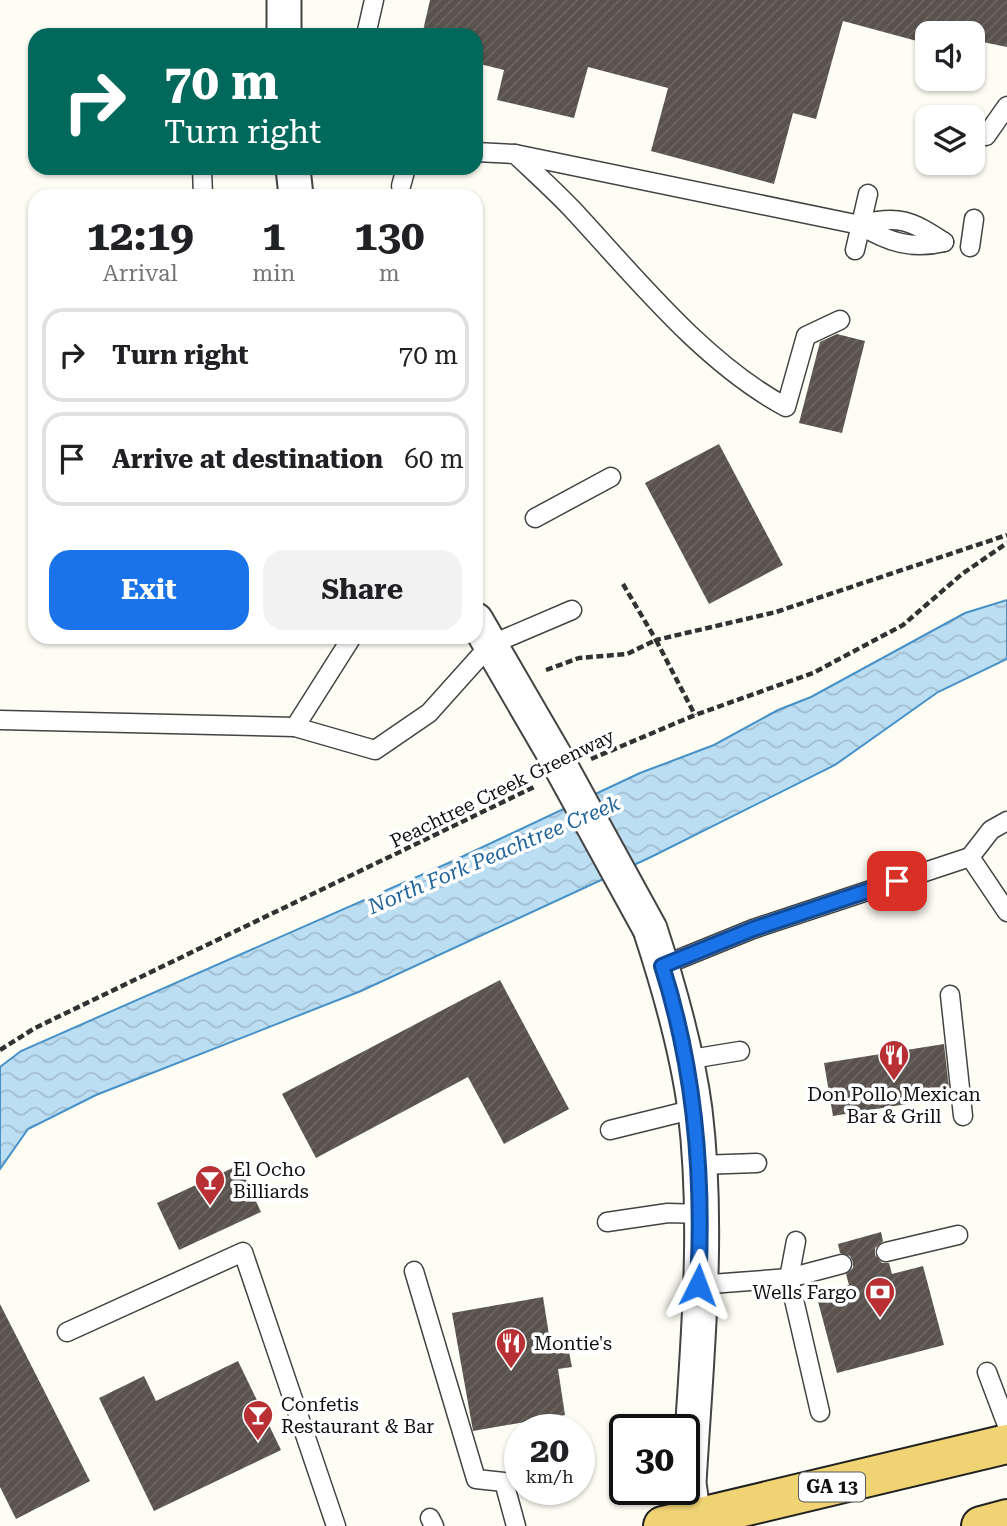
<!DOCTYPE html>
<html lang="en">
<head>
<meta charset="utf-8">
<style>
	:root { --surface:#fff; --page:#f2f2f2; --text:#202124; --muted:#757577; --line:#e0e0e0; --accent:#1a73e8 }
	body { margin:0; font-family:"Roboto Serif",serif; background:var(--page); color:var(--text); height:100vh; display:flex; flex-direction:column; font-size:26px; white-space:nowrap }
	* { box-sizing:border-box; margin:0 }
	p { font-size:23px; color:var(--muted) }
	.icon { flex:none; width:38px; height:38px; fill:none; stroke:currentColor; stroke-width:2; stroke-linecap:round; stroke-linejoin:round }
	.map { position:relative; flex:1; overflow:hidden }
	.panel { position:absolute; left:28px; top:189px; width:455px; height:455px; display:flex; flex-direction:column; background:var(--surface); border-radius:21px; box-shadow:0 2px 5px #0004 }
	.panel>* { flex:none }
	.banner { position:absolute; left:28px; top:28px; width:455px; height:147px; border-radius:21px; box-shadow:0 2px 5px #0004; background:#00695c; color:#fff; overflow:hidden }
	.tools { position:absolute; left:915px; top:21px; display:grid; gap:14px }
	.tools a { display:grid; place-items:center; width:70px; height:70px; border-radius:14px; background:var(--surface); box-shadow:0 2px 5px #0004; font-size:35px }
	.speed { position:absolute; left:504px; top:1414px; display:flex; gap:14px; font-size:35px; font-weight:700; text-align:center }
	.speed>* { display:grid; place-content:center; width:91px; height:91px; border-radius:50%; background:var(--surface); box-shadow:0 2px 5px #0004; line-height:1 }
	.speed small { font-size:18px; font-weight:400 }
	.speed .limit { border:4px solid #111; border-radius:10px; background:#fff; color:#111 }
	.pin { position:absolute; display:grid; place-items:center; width:60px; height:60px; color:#fff; margin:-30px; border-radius:14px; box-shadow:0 4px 10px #0006 }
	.me { position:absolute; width:77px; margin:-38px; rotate:3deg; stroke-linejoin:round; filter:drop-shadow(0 0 5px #0008) }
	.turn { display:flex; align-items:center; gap:24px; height:147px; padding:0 21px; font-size:32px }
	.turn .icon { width:91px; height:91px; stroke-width:2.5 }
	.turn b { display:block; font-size:49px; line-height:60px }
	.eta { display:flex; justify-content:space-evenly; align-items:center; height:119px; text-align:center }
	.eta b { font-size:42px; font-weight:700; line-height:49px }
	.button { display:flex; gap:14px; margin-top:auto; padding:14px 21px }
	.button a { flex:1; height:80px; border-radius:21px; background:var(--accent); color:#fff; font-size:28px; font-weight:700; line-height:80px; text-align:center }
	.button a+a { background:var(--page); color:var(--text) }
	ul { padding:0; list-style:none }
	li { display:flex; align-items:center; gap:21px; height:94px; margin:0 14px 10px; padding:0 7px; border:4px solid var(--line); border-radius:21px }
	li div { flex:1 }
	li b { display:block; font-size:26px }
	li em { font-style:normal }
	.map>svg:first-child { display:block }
	.water { fill:url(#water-waves); stroke:#4791c6; stroke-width:2 }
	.building { fill:url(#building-hatch) }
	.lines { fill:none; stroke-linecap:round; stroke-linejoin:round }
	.service-casing { stroke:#434343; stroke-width:21 }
	.minor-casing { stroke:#434343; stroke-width:37 }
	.primary-casing { stroke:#212121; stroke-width:42 }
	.path { stroke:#323232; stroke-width:4.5; stroke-dasharray:7 3.5; stroke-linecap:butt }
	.service { stroke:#fff; stroke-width:18 }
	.minor { stroke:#fff; stroke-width:33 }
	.primary { stroke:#f0d373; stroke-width:38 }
	.minor-bridge-casing { stroke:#434343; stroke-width:37; stroke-linecap:butt }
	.minor-bridge { stroke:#fff; stroke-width:33 }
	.route-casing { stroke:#114b97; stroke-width:18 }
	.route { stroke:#1a73e8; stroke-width:12 }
	.labels { text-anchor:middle; stroke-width:7; stroke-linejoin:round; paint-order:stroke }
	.shield { fill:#fff; stroke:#585858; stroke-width:2 }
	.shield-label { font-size:18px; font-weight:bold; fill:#101010 }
	.street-label { font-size:19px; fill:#101010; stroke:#fff }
	.poi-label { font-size:19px; fill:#101010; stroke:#fff; text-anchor:start }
	.water-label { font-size:21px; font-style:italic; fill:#20649c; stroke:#fff }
</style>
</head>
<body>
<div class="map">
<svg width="1007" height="1526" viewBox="0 0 1007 1526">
	<defs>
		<pattern id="water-waves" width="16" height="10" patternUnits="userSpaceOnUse" patternTransform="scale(1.75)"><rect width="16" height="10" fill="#bcdef3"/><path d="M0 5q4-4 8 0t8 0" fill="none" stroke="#a1bdcf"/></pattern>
		<pattern id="building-hatch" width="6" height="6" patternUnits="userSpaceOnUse" patternTransform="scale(1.75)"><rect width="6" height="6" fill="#59524d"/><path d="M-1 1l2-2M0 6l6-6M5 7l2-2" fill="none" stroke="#6c6662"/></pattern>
	</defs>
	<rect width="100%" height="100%" fill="#fefdf4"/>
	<path class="water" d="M 1007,600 L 1007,659 L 938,692 L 835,765 L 651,857 L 361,991 L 96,1095 L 28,1129 L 0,1169 L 0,1067 L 21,1051 L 453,861 L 640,773 L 714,745 L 778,710 L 811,697 L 965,613 Z"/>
	<g class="building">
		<path d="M 430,0 L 1007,0 L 1007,47 L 973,40 L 973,33 L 928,33 L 928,44 L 843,21 L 816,119 L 793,113 L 774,184 L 651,151 L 668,88 L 588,67 L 574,118 L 497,100 L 504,70 L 476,63 L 476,35 L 422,35 Z"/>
		<path d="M 837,334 L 865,341 L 842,433 L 799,423 L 820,342 Z"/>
		<path d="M 719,444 L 783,565 L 709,604 L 645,483 Z"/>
		<path d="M 500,980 L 569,1109 L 504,1144 L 468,1077 L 316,1158 L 282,1094 Z"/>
		<path d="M 944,1044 L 950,1097 L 833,1116 L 824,1063 Z"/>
		<path d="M 239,1165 L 261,1212 L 179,1250 L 157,1203 Z"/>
		<path d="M 881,1232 L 883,1241 L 875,1248 L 875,1255 L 882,1263 L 889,1263 L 892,1274 L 923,1266 L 944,1345 L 837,1373 L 816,1294 L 849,1285 L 846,1274 L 853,1268 L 853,1262 L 850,1256 L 840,1253 L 838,1244 Z"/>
		<path d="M 543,1297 L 550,1341 L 566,1337 L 572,1367 L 558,1369 L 565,1415 L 473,1431 L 452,1313 Z"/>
		<path d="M 0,1304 L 90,1481 L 16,1519 L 0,1487 Z"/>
		<path d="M 238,1361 L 281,1450 L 154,1511 L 99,1398 L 144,1376 L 156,1401 Z"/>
	</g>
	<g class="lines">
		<g class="service-casing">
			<g id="service">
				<path d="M 366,35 L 374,0"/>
				<path d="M 986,136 L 1007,106"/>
				<path d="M 476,152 L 515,154 C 535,173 555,191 573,210 C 636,278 704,363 786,407 L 806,336 L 840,320"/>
				<path d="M 515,154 L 860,225 C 888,242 912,250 944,242"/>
				<path d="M 202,168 L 203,196"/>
				<path d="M 401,186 L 406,168"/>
				<path d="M 860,225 C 898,214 912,221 944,242"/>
				<path d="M 970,247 L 974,219"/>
				<path d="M 855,250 L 868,194"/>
				<path d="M 535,518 L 611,477"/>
				<path d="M 352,637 L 295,727 L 375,750 L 429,713 L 490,645 L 572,610"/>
				<path d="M 0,720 L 295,727"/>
				<path d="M 970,857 L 1007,912"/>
				<path d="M 662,966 L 753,929 L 970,857 L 991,830 L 1007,821"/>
				<path d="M 950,995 L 963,1116"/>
				<path d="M 685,1060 L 740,1051"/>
				<path d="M 610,1130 L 695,1109"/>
				<path d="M 699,1165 L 757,1163"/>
				<path d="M 607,1222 L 668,1213 L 702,1214"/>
				<path d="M 796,1241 L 789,1278 L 820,1412"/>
				<path d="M 886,1252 L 958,1235"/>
				<path d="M 414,1271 L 476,1479 L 504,1482 L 516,1526"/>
				<path d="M 698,1285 L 789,1278 L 842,1264"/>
				<path d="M 67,1332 L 243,1252 L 336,1526"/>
				<path d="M 987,1372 L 1007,1425"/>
				<path d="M 430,1518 L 434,1526"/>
			</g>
		</g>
		<g class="minor-casing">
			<g id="minor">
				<path d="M 284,0 L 284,35"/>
				<path d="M 293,168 L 296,196"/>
				<path d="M 476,620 L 555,756"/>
				<path d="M 650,929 C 669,987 687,1049 695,1110 C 710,1233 696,1360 689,1483 L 695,1526"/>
			</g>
		</g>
		<g class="primary-casing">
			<g id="primary">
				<path d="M 663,1526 L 1007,1444"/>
				<path d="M 981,1526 L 1007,1519"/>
			</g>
		</g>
		<g class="path">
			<path d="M 623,584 L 656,640 L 776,612 L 1007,535"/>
			<path d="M 546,670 L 579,658 L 627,654 L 656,640 L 695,715"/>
			<path d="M 591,759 L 695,715 L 813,673 L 903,625 L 962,574 L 1007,543"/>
			<path d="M 0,1050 L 35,1028 L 536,786"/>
		</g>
		<use href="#service" class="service"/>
		<use href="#minor" class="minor"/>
		<use href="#primary" class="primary"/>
		<g class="minor-bridge-casing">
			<path id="minor-bridge" d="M 555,756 L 650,929"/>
		</g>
		<use href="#minor-bridge" class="minor-bridge"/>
	</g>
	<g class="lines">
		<g class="route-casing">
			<path id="route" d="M 698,1285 C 704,1177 695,1069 662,966 L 753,929 L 897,881"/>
		</g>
		<use href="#route" class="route"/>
	</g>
	<defs>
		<g id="restaurant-pin" transform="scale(1.575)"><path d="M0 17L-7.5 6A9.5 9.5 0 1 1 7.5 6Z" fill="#b93034" stroke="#fff"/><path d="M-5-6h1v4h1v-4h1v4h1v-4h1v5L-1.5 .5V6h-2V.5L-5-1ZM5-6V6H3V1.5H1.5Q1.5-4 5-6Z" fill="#fff"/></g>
		<g id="bar-pin" transform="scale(1.575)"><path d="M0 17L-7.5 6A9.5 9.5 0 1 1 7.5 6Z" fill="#b93034" stroke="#fff"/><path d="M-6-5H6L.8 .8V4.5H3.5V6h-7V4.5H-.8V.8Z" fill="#fff"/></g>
		<g id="bank-pin" transform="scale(1.575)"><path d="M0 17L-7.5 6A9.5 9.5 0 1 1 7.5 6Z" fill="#b93034" stroke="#fff"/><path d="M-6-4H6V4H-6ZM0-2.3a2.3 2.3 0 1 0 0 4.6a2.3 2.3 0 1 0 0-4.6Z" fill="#fff"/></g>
	</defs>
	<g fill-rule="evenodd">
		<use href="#restaurant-pin" x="894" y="1055"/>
		<use href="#bar-pin" x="210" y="1180"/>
		<use href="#bank-pin" x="880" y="1292"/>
		<use href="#restaurant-pin" x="511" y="1343"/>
		<use href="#bar-pin" x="258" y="1415"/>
	</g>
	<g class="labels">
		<rect class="shield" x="799" y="1472.5" width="66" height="29" rx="5"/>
		<g class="shield-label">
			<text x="832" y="1493">GA 13</text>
		</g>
		<g class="street-label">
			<text transform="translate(502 788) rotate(-26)" y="7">Peachtree Creek Greenway</text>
		</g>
		<g class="poi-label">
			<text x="894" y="1101" text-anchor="middle">Don Pollo Mexican<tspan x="894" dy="22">Bar &amp; Grill</tspan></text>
			<text x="233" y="1176">El Ocho<tspan x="233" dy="22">Billiards</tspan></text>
			<text x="857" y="1299" text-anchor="end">Wells Fargo</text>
			<text x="534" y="1350">Montie's</text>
			<text x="281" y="1411">Confetis<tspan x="281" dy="22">Restaurant &amp; Bar</tspan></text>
		</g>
		<g class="water-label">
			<text transform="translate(494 855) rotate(-23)" y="7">North Fork Peachtree Creek</text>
		</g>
	</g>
</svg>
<div class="tools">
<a><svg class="icon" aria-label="sound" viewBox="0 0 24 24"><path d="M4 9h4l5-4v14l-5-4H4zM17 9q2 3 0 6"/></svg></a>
<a><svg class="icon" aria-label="layers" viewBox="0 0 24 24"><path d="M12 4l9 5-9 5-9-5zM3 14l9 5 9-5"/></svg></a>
</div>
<div class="speed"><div>20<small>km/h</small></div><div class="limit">30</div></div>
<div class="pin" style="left:897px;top:881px;background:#d93025"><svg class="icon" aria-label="arrive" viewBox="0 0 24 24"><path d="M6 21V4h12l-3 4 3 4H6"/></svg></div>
<svg class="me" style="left:698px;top:1285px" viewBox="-20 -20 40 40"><path d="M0-17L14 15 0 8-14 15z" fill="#1a73e8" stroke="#fff" stroke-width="4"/></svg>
<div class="banner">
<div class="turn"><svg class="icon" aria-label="right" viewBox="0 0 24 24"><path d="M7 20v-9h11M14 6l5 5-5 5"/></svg><div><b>70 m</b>Turn right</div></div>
</div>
<section class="panel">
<div class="eta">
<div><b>12:19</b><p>Arrival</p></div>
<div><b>1</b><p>min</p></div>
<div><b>130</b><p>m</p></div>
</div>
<ul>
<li><svg class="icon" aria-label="right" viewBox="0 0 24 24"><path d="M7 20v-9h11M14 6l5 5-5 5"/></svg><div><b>Turn right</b></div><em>70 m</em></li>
<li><svg class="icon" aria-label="arrive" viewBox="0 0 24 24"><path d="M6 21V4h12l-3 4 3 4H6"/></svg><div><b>Arrive at destination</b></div><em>60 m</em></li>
</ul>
<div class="button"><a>Exit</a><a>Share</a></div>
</section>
</div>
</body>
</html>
